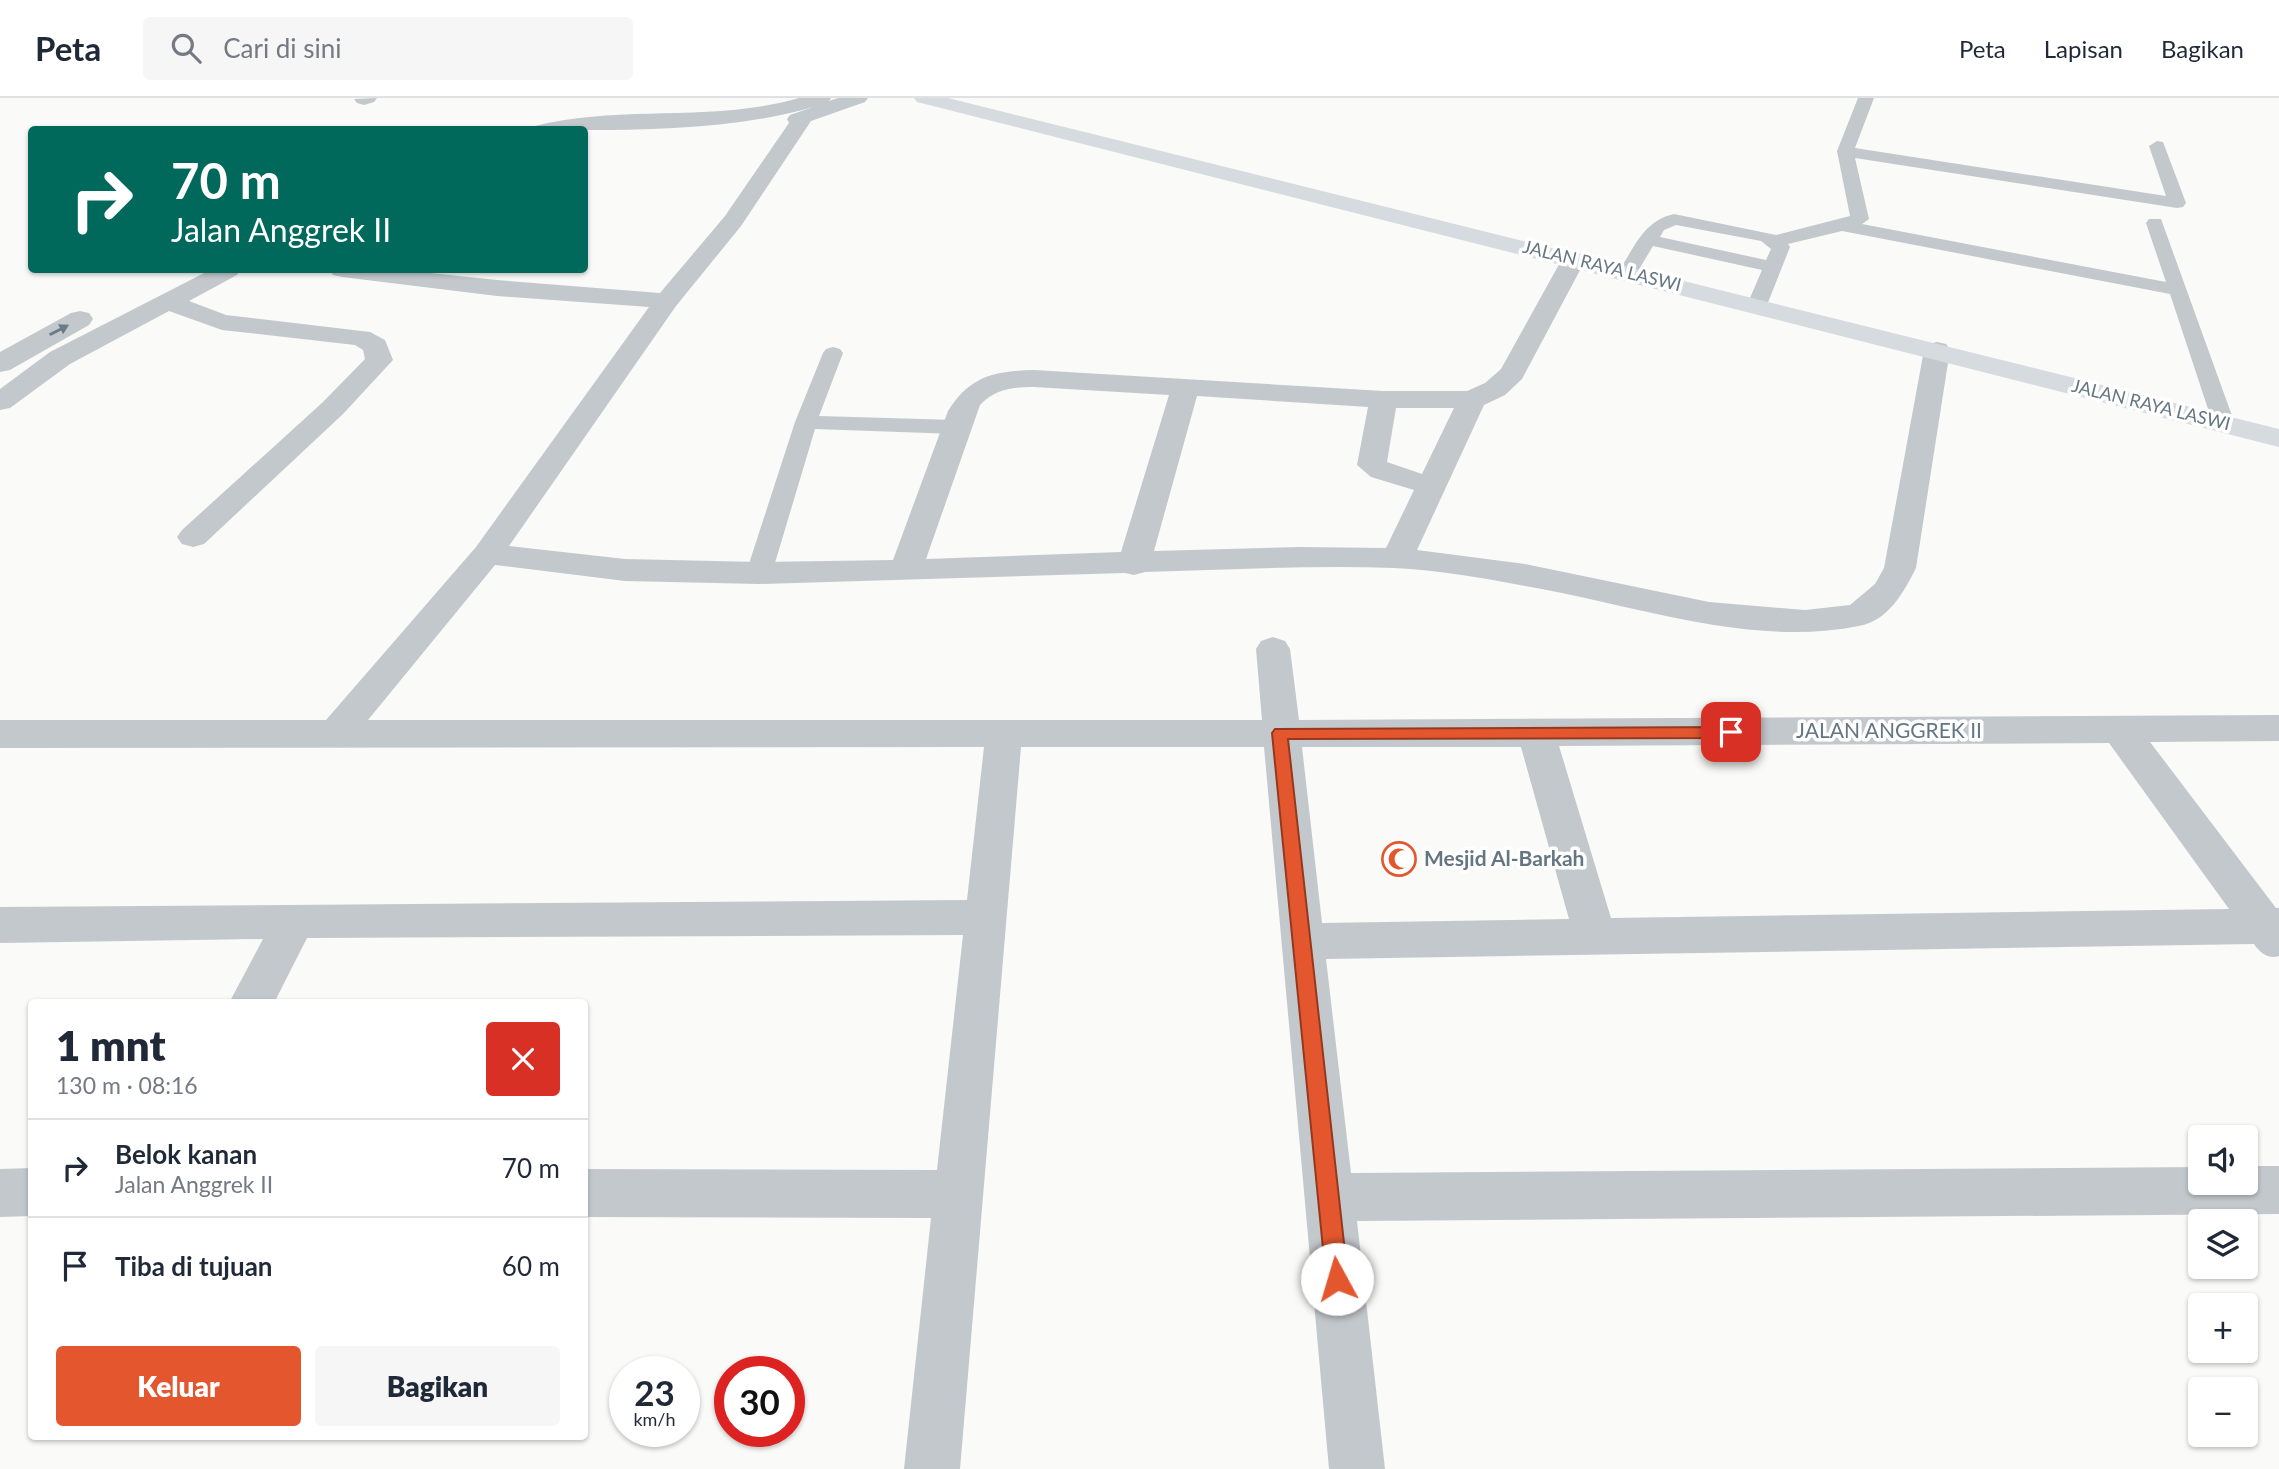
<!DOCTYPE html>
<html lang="id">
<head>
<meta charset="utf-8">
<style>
	:root { --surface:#fff; --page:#f6f6f7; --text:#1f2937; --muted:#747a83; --line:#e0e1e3; --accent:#e4572e }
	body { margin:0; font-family:Lato,sans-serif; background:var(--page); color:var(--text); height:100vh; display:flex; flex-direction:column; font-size:26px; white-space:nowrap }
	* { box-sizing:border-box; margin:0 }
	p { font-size:23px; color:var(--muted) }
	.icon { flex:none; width:38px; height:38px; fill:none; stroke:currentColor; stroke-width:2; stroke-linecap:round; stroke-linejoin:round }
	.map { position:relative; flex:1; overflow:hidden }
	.details { position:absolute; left:28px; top:901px; width:560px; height:441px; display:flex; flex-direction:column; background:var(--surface); border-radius:7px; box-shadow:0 2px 5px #0004 }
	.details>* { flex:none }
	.guide { position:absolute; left:28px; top:28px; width:560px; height:147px; border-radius:7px; box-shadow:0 2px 5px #0004; background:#00695c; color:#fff; overflow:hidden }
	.tools { position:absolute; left:2188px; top:1027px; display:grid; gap:14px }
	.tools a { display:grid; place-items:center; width:70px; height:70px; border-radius:7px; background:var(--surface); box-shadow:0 2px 5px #0004; font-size:35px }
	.speed { position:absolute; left:609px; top:1258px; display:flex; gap:14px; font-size:35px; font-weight:700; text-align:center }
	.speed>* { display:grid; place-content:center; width:91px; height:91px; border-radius:50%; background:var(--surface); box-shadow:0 2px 5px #0004; line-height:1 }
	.speed small { font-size:18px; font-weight:400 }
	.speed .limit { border:10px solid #d22; background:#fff; color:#111 }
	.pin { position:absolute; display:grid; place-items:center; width:60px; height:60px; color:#fff; margin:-30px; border-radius:14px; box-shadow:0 4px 10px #0006 }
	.me { position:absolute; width:77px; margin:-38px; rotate:354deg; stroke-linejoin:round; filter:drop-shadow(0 0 5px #0008) }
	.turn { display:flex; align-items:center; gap:24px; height:147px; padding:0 28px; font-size:32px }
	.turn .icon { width:91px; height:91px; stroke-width:2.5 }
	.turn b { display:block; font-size:49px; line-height:60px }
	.round { display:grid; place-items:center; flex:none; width:74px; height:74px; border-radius:7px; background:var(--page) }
	.summary { display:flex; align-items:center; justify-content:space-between; height:119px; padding:0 28px }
	h1 { font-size:42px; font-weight:800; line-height:52px }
	.button { display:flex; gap:14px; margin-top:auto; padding:14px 28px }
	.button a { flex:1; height:80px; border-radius:7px; background:var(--accent); color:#fff; font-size:28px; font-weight:800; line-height:80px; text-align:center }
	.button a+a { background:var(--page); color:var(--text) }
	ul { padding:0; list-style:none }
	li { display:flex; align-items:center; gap:21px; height:98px; padding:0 28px; border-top:2px solid var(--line) }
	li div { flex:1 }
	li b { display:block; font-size:26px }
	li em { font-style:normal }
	header { display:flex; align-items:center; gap:42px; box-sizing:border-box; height:98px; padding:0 35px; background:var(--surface); border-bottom:2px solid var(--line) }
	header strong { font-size:33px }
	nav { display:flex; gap:38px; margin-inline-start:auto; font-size:24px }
	.search { width:490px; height:63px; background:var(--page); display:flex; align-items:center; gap:18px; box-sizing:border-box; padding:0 24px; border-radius:7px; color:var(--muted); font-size:26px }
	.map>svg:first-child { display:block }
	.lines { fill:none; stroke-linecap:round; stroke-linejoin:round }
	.service { fill:#c3c8cc; fill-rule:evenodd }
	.minor { fill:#c3c8cc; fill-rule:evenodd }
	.primary { fill:#d6dbdf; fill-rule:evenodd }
	.oneway { fill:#6a7a87 }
	.route { fill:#e4572e; stroke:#94391e; stroke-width:2 }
	.labels { text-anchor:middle; stroke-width:7; stroke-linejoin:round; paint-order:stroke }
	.far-street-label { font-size:18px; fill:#657683; stroke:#fff }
	.street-label { font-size:21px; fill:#657683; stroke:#fff }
	.poi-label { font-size:21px; font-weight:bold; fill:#657683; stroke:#fff; text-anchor:start }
</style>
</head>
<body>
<header>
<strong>Peta</strong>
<div class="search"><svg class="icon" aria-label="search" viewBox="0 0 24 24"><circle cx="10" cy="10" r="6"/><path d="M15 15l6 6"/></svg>Cari di sini</div>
<nav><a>Peta</a><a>Lapisan</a><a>Bagikan</a></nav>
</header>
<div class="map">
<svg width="2279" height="1371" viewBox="0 0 2279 1371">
	<rect width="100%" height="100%" fill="#fafaf8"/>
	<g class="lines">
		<g class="service">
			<path d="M 1858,0 L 1874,0 L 1855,50 L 2166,98 L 2149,48 L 2157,43 L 2163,44 L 2186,105 L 2183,109 L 2177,110 L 1855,60 L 1869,121 L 1862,126 L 2166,184 L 2146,125 L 2149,121 L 2161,121 L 2235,326 L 2232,331 L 2216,331 L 2213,326 L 2170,196 L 1842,133 L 1788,146 L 1790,149 L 1767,207 L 1764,211 L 1750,211 L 1747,207 L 1762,172 L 1653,148 L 1635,178 L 1621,178 L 1618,174 C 1635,149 1643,123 1674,116 L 1776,137 L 1850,118 L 1837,53 ZM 1676,127 L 1761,143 L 1771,151 L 1766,162 L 1660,139 L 1664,132 Z"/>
			<path d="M 833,249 L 840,251 L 843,255 L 819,318 L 956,322 L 964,324 L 967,329 L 964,334 L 956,336 L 815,331 L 772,475 L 768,481 L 759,483 L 750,481 L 746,475 L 795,324 L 823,255 L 826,251 Z"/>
		</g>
		<g class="minor">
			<path d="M 377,0 L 374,4 L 364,7 L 357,5 L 354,1 Z"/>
			<path d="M 799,0 L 831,0 L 829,3 L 838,0 L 868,0 L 865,4 L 811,23 L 741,128 L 676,208 L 509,448 L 625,461 L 759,464 L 893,462 L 948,313 C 970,278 994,273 1034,272 L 1383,293 L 1467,293 L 1485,285 L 1501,271 L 1562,161 L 1565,156 L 1574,154 L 1583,156 L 1586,161 L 1522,281 L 1505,297 L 1484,307 L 1417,452 L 1525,466 L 1709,504 L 1805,512 L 1850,507 L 1875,486 L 1884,470 L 1924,252 L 1928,246 L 1937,244 L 1946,246 L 1950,252 L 1916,470 C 1904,494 1888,523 1859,528 C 1750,550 1632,506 1525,488 C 1483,480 1437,472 1394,470 C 1311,467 1228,472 1145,474 L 1134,477 L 1125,475 L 759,486 L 625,483 L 495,467 L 368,622 L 1262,622 L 1256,551 L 1261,543 L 1273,539 L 1285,543 L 1290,551 L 1299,622 L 2279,617 L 2279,643 L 2150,644 L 2276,810 L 2279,810 L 2279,858 C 2269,862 2259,854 2254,846 L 1326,861 L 1351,1075 L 2200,1069 L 2200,1085 L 2245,1085 L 2245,1068 L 2279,1068 L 2279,1116 L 1357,1123 L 1385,1371 L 1329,1371 L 1264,649 L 1021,649 L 960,1371 L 904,1371 L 931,1120 L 584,1119 L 584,1071 L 937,1072 L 963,837 L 307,840 L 274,905 L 229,905 L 263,841 L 0,845 L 0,809 L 967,802 L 984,649 L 0,650 L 0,622 L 326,622 L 476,449 L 649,209 L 497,198 L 342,179 L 333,177 L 330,172 L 402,172 L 497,182 L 660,195 L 725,118 L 789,25 L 787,21 L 790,17 L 813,9 C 723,35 623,32 532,32 L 535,28 C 621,6 713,25 799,0 ZM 1034,289 L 1169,297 L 1121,454 L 926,461 L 980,307 C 996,291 1012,289 1034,289 ZM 1197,298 L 1368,309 L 1357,367 L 1371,379 L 1414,392 L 1386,450 L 1300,449 L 1154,453 ZM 1396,310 L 1454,310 L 1422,376 L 1387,364 ZM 2109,645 L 2229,811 L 1611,820 L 1559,648 ZM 1302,649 L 1521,649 L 1569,821 L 1322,825 Z"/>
			<path d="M 210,172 L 240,172 L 237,177 L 189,203 L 226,217 L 370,234 L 385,242 L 393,262 L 343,316 L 204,446 L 193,449 L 182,446 L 177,439 L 182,432 L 323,304 L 365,261 L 363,252 L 355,247 L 222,232 L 169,213 L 70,266 L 10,310 L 0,312 L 0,291 L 50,254 Z"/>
			<path d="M 80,213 L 89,215 L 93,221 L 89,227 L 10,272 L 0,274 L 0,254 L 71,215 Z"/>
			<path d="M 32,1070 L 32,1118 L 0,1119 L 0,1071 Z"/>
		</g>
		<path class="primary" d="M 914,0 L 948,0 L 2279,331 L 2279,349 L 917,4 Z"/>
	</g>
	<defs><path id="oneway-solid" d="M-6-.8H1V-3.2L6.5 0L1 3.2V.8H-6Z" transform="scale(1.75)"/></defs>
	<use class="oneway" href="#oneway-solid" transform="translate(59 232) rotate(-27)"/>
	<path class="route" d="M 1731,629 L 1739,634 L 1731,640 L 1288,641 L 1348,1181 L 1345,1188 L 1337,1192 L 1329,1188 L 1326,1181 L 1272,635 L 1275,631 Z"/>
	<defs>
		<g id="mosque-ring" transform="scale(1.75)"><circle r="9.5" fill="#fff" stroke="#e4572e" stroke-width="1.5"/><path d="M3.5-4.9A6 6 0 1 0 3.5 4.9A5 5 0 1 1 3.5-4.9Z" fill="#e4572e"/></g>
	</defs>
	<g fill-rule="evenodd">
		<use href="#mosque-ring" x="1399" y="761"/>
	</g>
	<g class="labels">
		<g class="far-street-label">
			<text transform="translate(1602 168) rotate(14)" y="6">JALAN RAYA LASWI</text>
			<text transform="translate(2151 307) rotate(14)" y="6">JALAN RAYA LASWI</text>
		</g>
		<g class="street-label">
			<text x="1889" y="640">JALAN ANGGREK II</text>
		</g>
		<g class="poi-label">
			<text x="1424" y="768">Mesjid Al-Barkah</text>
		</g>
	</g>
</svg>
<div class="tools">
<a><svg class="icon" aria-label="sound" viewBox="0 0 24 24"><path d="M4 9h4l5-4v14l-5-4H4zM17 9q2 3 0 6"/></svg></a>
<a><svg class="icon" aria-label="layers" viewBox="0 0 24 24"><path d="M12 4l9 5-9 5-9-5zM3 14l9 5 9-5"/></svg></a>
<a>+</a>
<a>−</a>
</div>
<div class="speed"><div>23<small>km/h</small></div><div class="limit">30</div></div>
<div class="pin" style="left:1731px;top:634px;background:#d93025"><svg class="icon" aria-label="arrive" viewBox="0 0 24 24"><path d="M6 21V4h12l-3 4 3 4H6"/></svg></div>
<svg class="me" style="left:1337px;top:1181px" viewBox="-20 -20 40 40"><circle r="19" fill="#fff"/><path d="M0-13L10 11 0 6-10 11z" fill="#e4572e"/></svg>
<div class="guide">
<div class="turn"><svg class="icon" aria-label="right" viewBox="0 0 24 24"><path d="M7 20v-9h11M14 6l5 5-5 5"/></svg><div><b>70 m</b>Jalan Anggrek II</div></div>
</div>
<section class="details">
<div class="summary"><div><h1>1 mnt</h1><p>130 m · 08:16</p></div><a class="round" style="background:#d93025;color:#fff"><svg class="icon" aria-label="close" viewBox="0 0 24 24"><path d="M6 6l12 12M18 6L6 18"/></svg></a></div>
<ul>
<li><svg class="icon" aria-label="right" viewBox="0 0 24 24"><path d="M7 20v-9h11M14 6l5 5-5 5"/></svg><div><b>Belok kanan</b><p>Jalan Anggrek II</p></div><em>70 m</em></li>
<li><svg class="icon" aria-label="arrive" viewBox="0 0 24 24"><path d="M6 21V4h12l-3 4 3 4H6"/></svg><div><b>Tiba di tujuan</b></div><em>60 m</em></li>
</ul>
<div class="button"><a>Keluar</a><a>Bagikan</a></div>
</section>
</div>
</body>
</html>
